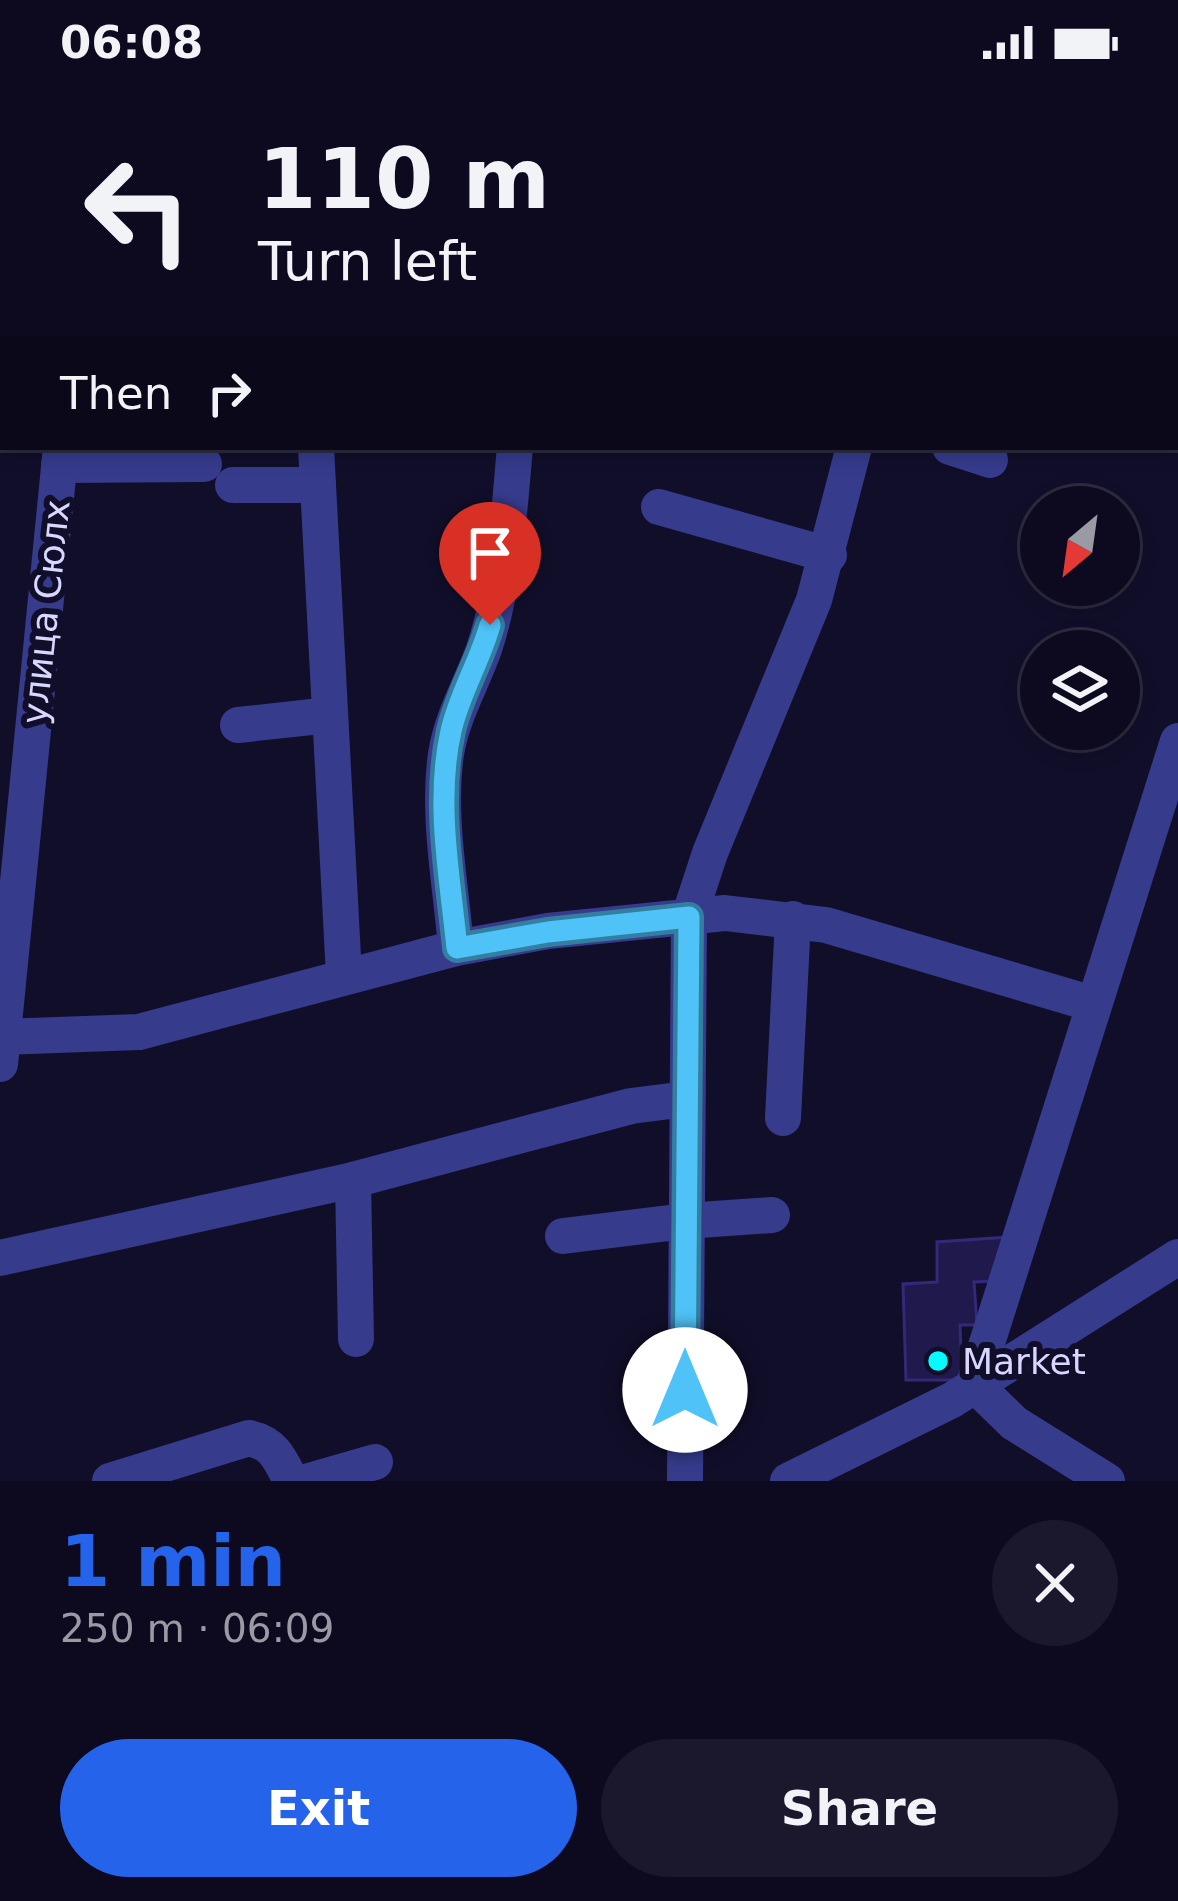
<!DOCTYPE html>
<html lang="en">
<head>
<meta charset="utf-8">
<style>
	:root { --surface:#0d0a20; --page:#1b182d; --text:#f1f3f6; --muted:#9a9aa5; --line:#2d2b3e; --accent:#2563eb }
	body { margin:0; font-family:"DejaVu Sans",sans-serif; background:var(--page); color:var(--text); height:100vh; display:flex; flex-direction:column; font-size:45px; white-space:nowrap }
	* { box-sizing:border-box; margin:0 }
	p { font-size:39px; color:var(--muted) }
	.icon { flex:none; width:66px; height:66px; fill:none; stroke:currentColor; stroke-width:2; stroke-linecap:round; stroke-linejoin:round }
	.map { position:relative; height:1397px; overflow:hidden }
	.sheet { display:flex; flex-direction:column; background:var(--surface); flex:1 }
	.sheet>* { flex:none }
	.hud { position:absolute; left:0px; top:0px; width:1179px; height:366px; box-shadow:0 6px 18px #0003,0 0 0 3px var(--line); background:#0d0a20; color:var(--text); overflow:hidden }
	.needle { width:78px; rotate:209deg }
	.tools { position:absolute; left:1020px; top:402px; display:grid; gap:24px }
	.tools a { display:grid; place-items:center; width:120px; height:120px; border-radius:50%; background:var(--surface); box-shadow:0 6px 18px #0003,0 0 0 3px var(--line); font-size:60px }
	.pin { position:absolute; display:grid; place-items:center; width:102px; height:102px; color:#fff; margin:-123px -51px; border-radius:50% 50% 50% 0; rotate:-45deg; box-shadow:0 0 12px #0007 }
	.pin .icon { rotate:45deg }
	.me { position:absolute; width:132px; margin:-66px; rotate:0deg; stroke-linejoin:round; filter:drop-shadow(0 0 9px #0008) }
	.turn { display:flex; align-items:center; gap:42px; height:252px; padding:0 60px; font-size:54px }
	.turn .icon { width:156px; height:156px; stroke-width:2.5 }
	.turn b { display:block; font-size:84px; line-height:102px }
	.then { display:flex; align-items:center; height:114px; padding:0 60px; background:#0003; gap:24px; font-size:45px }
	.round { display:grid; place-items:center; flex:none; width:126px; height:126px; border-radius:63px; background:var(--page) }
	.overview { display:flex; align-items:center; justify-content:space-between; height:204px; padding:0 60px }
	h1 { font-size:72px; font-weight:700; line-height:90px; color:var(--accent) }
	.action { display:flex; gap:24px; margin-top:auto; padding:24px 60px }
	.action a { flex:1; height:138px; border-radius:72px; background:var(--accent); color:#fff; font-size:48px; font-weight:700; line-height:138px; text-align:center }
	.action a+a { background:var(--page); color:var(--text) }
	.status { display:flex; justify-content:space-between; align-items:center; height:84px; padding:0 60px; background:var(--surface); direction:ltr }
	.status svg { height:33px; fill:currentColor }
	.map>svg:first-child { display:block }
	.building { fill:#1f194c; stroke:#32297a; stroke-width:3 }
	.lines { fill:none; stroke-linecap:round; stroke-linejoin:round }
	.minor { stroke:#363b8c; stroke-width:36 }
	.route-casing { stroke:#337fa1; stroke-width:30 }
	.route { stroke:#4fc3f7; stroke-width:21 }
	.poi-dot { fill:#03fdff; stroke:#110e2a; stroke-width:4.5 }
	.labels { text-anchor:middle; stroke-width:12; stroke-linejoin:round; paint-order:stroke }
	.street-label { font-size:36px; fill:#d8d7ff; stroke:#110e2a }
	.poi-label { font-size:36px; fill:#d8d7ff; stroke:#110e2a; text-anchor:start }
</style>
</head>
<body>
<div class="status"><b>06:08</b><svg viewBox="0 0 49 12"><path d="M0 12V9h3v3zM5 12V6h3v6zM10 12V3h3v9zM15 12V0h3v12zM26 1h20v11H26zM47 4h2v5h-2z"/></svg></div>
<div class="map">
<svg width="1178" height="1397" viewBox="0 0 1178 1397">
	<rect width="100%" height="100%" fill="#110e2a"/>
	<path class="building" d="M 1009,1153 L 995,1197 L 974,1198 L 977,1241 L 960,1241 L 962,1296 L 906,1296 L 903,1200 L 937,1198 L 937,1158 Z"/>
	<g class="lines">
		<g class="minor">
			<path d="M 302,0 L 302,3"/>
			<path d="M 94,3 L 95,0"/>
			<path d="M 624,3 L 625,0"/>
			<path d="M 910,3 L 910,0"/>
			<path d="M 1176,116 L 1178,116"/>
			<path d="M 316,363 L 344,892"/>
			<path d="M 950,363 L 990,376"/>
			<path d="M 59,381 L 204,380"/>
			<path d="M 233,401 L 318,401"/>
			<path d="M 659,423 L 829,471"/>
			<path d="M 238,641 L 330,631"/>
			<path d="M 456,864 C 451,801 437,733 446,670 C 452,632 471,601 484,565 C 505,502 509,429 515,363"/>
			<path d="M 2,953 L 139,948 L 456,864 L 548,847 L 725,829 L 826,841 L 1093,920"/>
			<path d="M 0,980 L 61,363"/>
			<path d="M 783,1034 L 793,835"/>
			<path d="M 353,1096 L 356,1255"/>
			<path d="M 563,1152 L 685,1137 L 772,1131"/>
			<path d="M 0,1174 L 353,1096 L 631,1022 L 686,1015"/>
			<path d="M 974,1300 L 1178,657"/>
			<path d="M 974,1300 L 1014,1339 L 1107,1397"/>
			<path d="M 110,1397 L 249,1354 C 274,1359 280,1375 291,1397"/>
			<path d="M 309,1397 L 375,1378"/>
			<path d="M 685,1397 L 689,833 L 710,769 L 814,516 L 854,363"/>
			<path d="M 788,1397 L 952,1316 L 1178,1173"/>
		</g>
	</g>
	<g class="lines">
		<g class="route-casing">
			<path id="route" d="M 490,541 C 480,577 459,611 451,647 C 435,718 450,793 457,864 L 548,848 L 689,833 L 685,1306"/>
		</g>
		<use href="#route" class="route"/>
	</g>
	<circle class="poi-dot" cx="938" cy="1277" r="12"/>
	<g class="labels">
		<g class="street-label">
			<text transform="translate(45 528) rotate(-84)" y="13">улица Сюлх</text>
		</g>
		<g class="poi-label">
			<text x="962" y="1290">Market</text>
		</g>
	</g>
</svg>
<div class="tools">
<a><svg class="needle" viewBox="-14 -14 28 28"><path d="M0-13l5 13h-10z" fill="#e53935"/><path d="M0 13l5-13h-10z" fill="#9a9aa5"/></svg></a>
<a><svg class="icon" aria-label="layers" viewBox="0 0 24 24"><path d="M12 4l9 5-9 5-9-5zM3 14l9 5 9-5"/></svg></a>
</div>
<div class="pin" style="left:490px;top:541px;background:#d93025"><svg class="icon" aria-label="arrive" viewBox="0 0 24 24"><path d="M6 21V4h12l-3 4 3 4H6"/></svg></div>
<svg class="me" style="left:685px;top:1306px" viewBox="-20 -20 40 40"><circle r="19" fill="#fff"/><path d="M0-13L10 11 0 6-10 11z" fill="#4fc3f7"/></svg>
<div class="hud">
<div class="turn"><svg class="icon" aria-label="left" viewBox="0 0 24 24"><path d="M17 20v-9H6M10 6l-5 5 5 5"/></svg><div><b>110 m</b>Turn left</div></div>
<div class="then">Then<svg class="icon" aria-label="right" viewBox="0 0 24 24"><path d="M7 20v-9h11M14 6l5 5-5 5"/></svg></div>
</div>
</div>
<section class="sheet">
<div class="overview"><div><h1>1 min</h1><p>250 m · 06:09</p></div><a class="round"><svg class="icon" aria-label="close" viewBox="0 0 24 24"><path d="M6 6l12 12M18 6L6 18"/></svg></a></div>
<div class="action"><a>Exit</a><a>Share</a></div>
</section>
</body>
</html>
